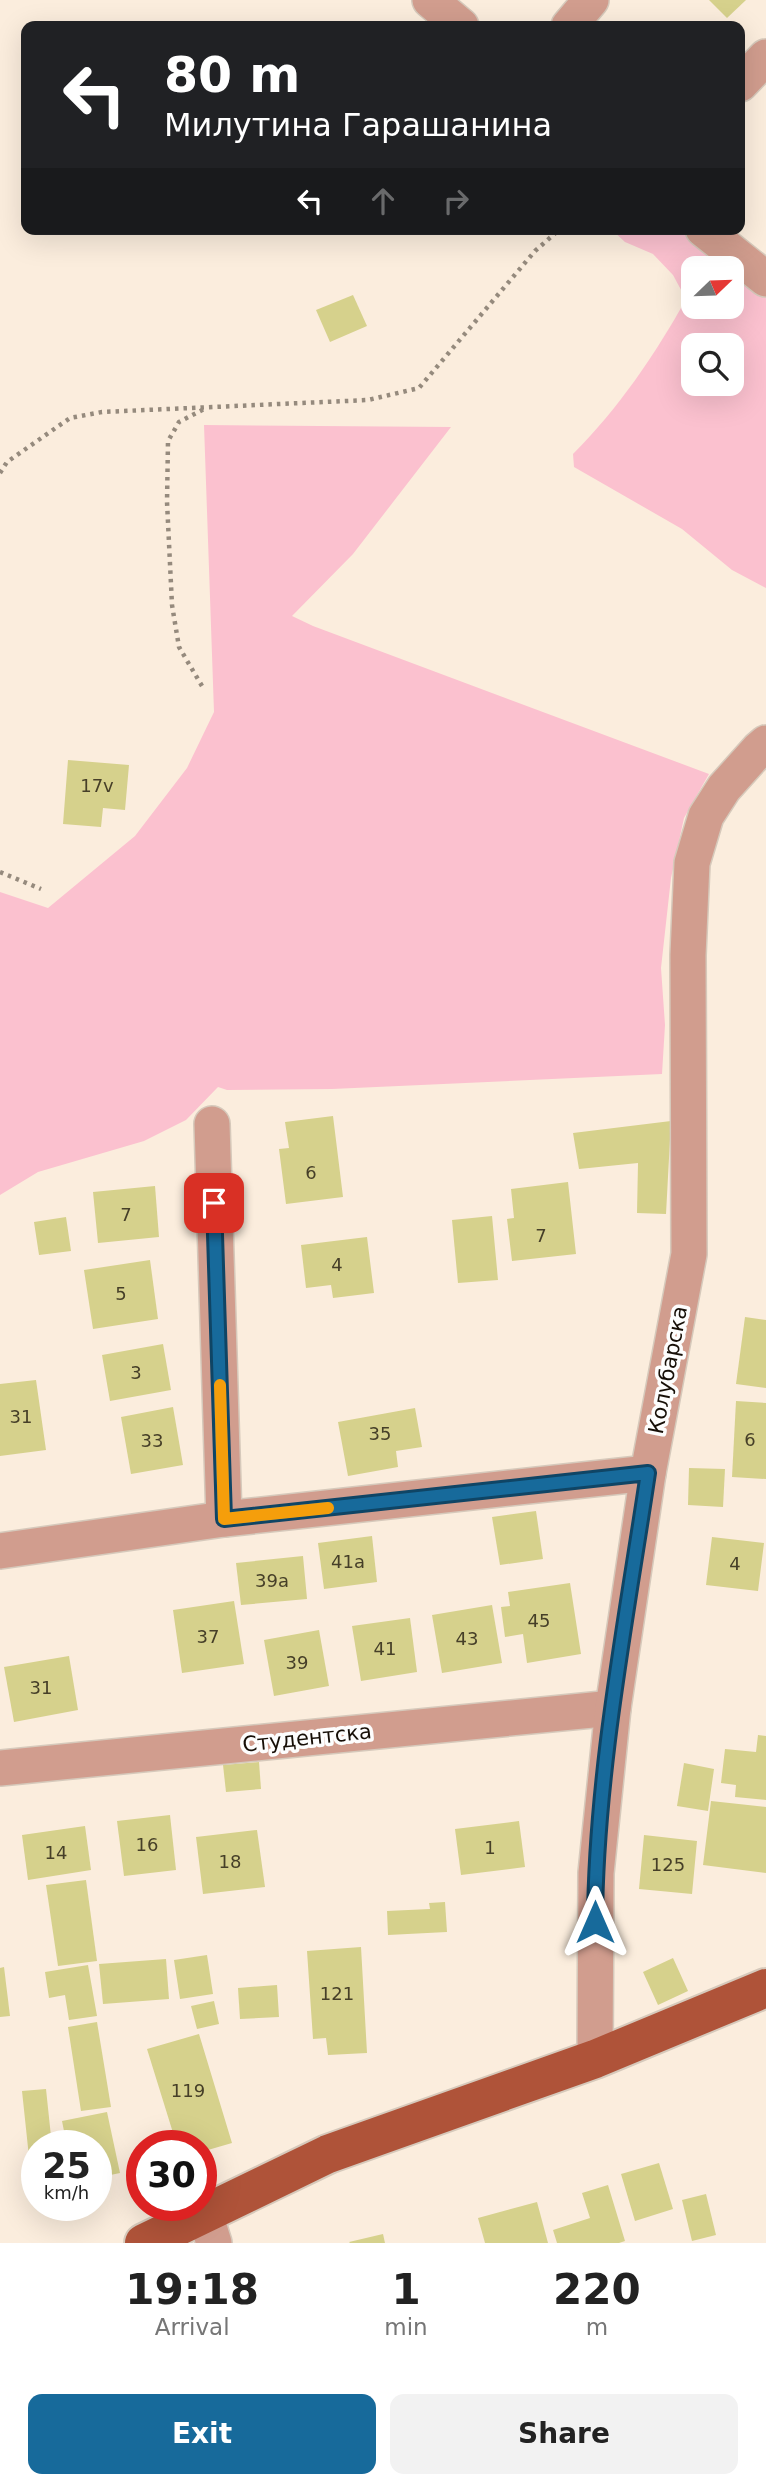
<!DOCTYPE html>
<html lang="en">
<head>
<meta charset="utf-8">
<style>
	:root { --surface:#fff; --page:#f2f2f2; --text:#222; --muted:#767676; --accent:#176a9b }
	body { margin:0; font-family:"DejaVu Sans",sans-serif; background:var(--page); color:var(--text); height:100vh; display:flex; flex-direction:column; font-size:26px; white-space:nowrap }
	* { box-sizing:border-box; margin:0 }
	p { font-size:23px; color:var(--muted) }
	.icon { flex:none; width:38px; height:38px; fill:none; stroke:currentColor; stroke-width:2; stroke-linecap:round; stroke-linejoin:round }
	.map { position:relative; height:2243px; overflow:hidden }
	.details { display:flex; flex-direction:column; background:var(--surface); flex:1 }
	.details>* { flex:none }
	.banner { position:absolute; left:21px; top:21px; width:724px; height:214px; border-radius:14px; box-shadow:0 7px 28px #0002; background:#202124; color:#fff; overflow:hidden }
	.needle { width:46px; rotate:67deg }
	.buttons { position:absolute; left:681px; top:256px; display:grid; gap:14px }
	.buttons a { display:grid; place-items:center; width:63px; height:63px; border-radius:14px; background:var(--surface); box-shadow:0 7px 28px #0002; font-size:35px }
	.speed { position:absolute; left:21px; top:2130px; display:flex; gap:14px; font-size:35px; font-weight:700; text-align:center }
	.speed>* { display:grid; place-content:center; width:91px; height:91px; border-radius:50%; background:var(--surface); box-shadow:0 7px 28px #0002; line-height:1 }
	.speed small { font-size:18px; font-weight:400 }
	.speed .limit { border:10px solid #d22; background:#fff; color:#111 }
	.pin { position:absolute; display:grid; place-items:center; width:60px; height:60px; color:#fff; margin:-30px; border-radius:14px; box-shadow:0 4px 10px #0006 }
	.me { position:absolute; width:77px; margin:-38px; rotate:0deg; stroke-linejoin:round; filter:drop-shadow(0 0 5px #0008) }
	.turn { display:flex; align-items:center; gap:24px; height:147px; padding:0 28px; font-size:32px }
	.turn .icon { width:91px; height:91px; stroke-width:2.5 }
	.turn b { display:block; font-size:49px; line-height:60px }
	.lanes { display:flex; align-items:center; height:66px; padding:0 28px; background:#0003; justify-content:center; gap:35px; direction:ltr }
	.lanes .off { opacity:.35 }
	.eta { display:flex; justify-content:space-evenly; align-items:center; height:119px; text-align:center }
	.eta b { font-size:42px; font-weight:800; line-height:49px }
	.button { display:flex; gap:14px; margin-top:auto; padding:14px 28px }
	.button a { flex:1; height:80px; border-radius:14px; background:var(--accent); color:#fff; font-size:28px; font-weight:800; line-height:80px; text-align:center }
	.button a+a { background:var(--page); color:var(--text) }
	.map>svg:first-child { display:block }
	.green { fill:#fbc1cf; fill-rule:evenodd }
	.building { fill:#d6d18c }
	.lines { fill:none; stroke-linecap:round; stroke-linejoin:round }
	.minor-casing { stroke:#d6c9bb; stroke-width:38 }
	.major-casing { stroke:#d6c9bb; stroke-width:42 }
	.path { stroke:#958a7d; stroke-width:4.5; stroke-dasharray:3.5 5; stroke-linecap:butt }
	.minor { stroke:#d19d8e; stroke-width:35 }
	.major { stroke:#af5339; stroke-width:38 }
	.route-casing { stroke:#0f4565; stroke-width:18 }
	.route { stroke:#176a9b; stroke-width:12 }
	.slow { stroke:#f59e0b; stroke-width:12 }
	.labels { text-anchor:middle; stroke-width:7; stroke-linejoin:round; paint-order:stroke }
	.number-label { font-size:18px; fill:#463f28 }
	.street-label { font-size:21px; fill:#160e06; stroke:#fdfdfd }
</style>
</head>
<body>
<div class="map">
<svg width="766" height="2243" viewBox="0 0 766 2243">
	<rect width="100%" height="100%" fill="#fbeddd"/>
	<g class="green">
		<path d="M 611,229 L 683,229 L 766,293 L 766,588 L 732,570 L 682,529 L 574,467 L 573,454 C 618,409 655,355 686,299 L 673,275 L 653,254 L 625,242 ZM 693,268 L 732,268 L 732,306 L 693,306 ZM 693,345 L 732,345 L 732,383 L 693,383 Z"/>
		<path d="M 204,425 L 451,427 L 353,554 L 292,616 L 313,626 L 709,774 L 684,818 L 671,878 L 661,968 L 665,1025 L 662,1074 L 332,1089 L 227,1090 L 218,1087 L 186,1120 L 144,1141 L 38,1172 L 0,1195 L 0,892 L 48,908 L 135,836 L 187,768 L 214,712 Z"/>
	</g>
	<g class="building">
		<path d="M 709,0 L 746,0 L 727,18 Z"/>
		<path d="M 353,295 L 367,326 L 330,342 L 316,310 Z"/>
		<path d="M 68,760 L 129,765 L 125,810 L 103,808 L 101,827 L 63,824 Z"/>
		<path d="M 333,1116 L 343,1197 L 286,1204 L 279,1149 L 289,1148 L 285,1122 Z"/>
		<path d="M 671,1121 L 666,1214 L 637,1213 L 638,1163 L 579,1169 L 573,1133 Z"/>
		<path d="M 568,1182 L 576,1254 L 512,1261 L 507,1219 L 514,1218 L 511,1189 Z"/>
		<path d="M 155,1186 L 159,1237 L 98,1243 L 93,1192 Z"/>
		<path d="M 492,1216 L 498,1280 L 458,1283 L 452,1220 Z"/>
		<path d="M 66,1217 L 71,1251 L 39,1255 L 34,1222 Z"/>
		<path d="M 367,1237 L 374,1293 L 333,1298 L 331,1285 L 306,1288 L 301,1245 Z"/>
		<path d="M 150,1260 L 158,1319 L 93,1329 L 84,1270 Z"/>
		<path d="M 745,1317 L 766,1320 L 766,1388 L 736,1384 Z"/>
		<path d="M 163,1344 L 171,1390 L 110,1401 L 102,1355 Z"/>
		<path d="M 36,1380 L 46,1450 L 0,1456 L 0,1384 Z"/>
		<path d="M 736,1401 L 766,1403 L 766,1479 L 732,1477 Z"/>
		<path d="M 173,1407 L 183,1465 L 131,1474 L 121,1417 Z"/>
		<path d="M 415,1408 L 422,1447 L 396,1451 L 398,1467 L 348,1476 L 338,1422 Z"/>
		<path d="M 689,1468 L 725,1469 L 723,1507 L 688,1505 Z"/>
		<path d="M 536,1511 L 543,1559 L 500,1565 L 492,1517 Z"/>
		<path d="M 372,1536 L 377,1582 L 324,1589 L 318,1543 Z"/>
		<path d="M 712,1537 L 764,1543 L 758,1591 L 706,1585 Z"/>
		<path d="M 303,1556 L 307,1599 L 241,1605 L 236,1563 Z"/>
		<path d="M 570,1583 L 581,1654 L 527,1663 L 523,1634 L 505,1637 L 501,1607 L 510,1606 L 508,1592 Z"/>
		<path d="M 234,1601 L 244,1664 L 182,1673 L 173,1610 Z"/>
		<path d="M 492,1605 L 502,1663 L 442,1673 L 432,1615 Z"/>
		<path d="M 410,1618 L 417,1672 L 361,1681 L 352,1626 Z"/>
		<path d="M 319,1630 L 329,1686 L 274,1696 L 264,1640 Z"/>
		<path d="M 69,1656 L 78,1710 L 14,1722 L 4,1667 Z"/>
		<path d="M 758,1735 L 766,1736 L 766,1800 L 735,1797 L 736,1785 L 721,1783 L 725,1749 L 756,1752 Z"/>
		<path d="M 259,1762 L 261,1789 L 226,1792 L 223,1765 Z"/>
		<path d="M 684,1763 L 714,1769 L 708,1811 L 677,1806 Z"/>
		<path d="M 711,1801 L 766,1807 L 766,1873 L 703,1865 Z"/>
		<path d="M 170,1815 L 176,1870 L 124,1876 L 117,1821 Z"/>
		<path d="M 519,1821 L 525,1867 L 461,1875 L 455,1829 Z"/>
		<path d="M 85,1826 L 91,1870 L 28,1880 L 22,1835 Z"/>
		<path d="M 257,1830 L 265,1887 L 203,1894 L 196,1837 Z"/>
		<path d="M 644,1835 L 697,1841 L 692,1894 L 639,1889 Z"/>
		<path d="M 86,1880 L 97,1961 L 58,1966 L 46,1885 Z"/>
		<path d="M 445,1902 L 447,1932 L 388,1935 L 387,1911 L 430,1909 L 429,1903 Z"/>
		<path d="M 361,1947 L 367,2053 L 328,2055 L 326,2038 L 313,2039 L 307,1951 Z"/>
		<path d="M 207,1955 L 213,1994 L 180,1999 L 174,1960 Z"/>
		<path d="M 673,1958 L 688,1991 L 658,2005 L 643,1972 Z"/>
		<path d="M 166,1959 L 169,1999 L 103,2004 L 99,1964 Z"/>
		<path d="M 88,1965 L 97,2016 L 69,2020 L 65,1995 L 49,1998 L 45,1972 Z"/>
		<path d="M 4,1967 L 10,2016 L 0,2017 L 0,1968 Z"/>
		<path d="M 277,1985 L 279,2017 L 240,2019 L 238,1988 Z"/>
		<path d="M 214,2001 L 219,2024 L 197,2029 L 191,2006 Z"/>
		<path d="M 97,2022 L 111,2107 L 81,2111 L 68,2027 Z"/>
		<path d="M 199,2034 L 232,2143 L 201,2152 L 201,2146 L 186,2146 L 182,2133 L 174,2136 L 147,2049 Z"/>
		<path d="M 46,2089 L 52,2146 L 37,2146 L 37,2156 L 29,2157 L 22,2091 Z"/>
		<path d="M 107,2112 L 120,2173 L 96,2178 L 96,2146 L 67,2146 L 62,2121 Z"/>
		<path d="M 659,2163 L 673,2209 L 635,2221 L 621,2174 Z"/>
		<path d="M 608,2185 L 625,2241 L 619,2243 L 557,2243 L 553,2230 L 590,2218 L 582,2193 Z"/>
		<path d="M 706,2194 L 716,2235 L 692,2241 L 682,2200 Z"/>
		<path d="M 537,2202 L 548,2243 L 485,2243 L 478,2218 Z"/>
		<path d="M 383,2234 L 385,2243 L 350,2243 L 349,2242 Z"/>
	</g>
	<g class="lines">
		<g class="minor-casing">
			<g id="minor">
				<path d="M 430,0 L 461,26"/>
				<path d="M 569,26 L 591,0"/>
				<path d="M 740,84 L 766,57"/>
				<path d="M 703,229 L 766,279"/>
				<path d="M 212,1124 L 224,1519"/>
				<path d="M 0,1551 L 224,1519 L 648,1473"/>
				<path d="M 0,1768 L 613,1708"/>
				<path d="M 595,2059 L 596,1873 L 613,1708 L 648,1473 L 689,1254 L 688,955 L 692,863 L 706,816 L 724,788 L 759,749 L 766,743"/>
				<path d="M 205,2214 L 214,2243"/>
			</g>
		</g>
		<g class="major-casing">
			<path id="major" d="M 144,2243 L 328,2154 L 595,2059 L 766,1988"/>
		</g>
		<g class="path">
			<path d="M 0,473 L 7,462 L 70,418 L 102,412 L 368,400 L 419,388 L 535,251 L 560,229"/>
			<path d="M 202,686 L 179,647 L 172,605 L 167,502 L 168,441 L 179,422 L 206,408"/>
			<path d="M 0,872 L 41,889"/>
		</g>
		<use href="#minor" class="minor"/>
		<use href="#major" class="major"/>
	</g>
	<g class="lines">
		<g class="route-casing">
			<path id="route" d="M 214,1203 L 224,1519 L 648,1473 C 626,1621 596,1773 595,1922"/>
		</g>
		<use href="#route" class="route"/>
		<path class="slow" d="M 220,1385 L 224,1519 L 328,1508"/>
	</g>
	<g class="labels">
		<g class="number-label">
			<text x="97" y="792">17v</text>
			<text x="311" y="1179">6</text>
			<text x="126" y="1221">7</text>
			<text x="541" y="1242">7</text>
			<text x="337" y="1271">4</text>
			<text x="121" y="1300">5</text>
			<text x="136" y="1379">3</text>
			<text x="21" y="1423">31</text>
			<text x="380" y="1440">35</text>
			<text x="750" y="1446">6</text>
			<text x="152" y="1447">33</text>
			<text x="348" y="1568">41a</text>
			<text x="735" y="1570">4</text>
			<text x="272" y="1587">39a</text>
			<text x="539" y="1627">45</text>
			<text x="208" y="1643">37</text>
			<text x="467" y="1645">43</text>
			<text x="385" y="1655">41</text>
			<text x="297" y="1669">39</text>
			<text x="41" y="1694">31</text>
			<text x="147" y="1851">16</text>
			<text x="490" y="1854">1</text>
			<text x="56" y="1859">14</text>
			<text x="230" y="1868">18</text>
			<text x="668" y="1871">125</text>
			<text x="337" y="2000">121</text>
			<text x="188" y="2097">119</text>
		</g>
		<g class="street-label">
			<text transform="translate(668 1370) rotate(-79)" y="7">Колубарска</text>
			<text transform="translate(307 1738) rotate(-6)" y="7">Студентска</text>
		</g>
	</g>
</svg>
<div class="buttons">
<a><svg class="needle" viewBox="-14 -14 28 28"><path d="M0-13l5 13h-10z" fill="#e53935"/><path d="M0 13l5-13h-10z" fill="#767676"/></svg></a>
<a><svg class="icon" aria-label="search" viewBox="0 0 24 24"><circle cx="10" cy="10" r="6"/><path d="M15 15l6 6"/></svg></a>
</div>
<div class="speed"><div>25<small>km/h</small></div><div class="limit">30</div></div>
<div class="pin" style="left:214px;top:1203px;background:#d93025"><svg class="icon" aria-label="arrive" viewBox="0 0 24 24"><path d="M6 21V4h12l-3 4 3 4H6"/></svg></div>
<svg class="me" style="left:595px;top:1922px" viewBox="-20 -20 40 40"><path d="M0-17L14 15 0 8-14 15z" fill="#176a9b" stroke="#fff" stroke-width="4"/></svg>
<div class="banner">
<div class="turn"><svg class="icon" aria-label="left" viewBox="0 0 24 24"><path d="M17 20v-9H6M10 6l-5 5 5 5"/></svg><div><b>80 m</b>Милутина Гарашанина</div></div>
<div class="lanes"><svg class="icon" aria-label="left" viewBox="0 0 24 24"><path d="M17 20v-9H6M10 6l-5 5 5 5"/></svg><svg class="icon off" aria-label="ahead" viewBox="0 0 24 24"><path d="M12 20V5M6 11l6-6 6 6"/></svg><svg class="icon off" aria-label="right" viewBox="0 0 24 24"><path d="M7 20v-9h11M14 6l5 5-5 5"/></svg></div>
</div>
</div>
<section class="details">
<div class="eta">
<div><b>19:18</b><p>Arrival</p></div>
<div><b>1</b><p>min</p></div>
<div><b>220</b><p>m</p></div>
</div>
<div class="button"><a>Exit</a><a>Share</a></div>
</section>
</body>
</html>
